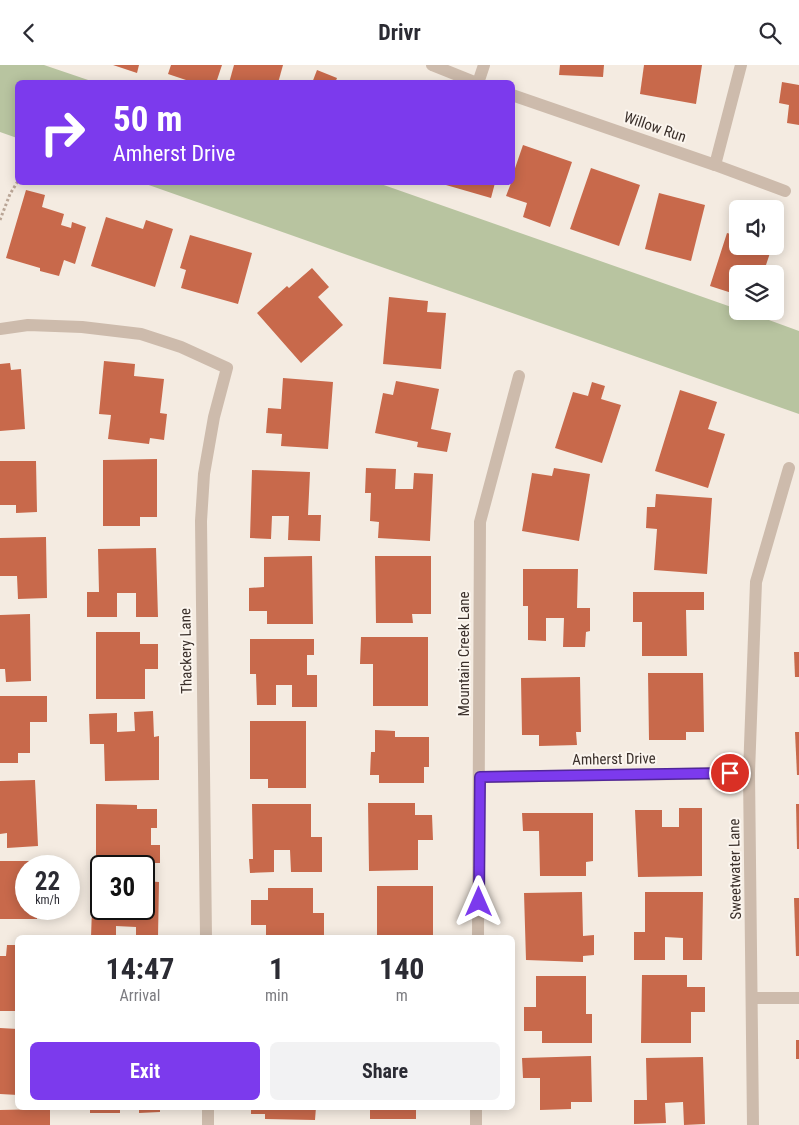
<!DOCTYPE html>
<html lang="en">
<head>
<meta charset="utf-8">
<style>
	:root { --surface:#fff; --page:#f2f2f3; --text:#2b2b33; --muted:#7c7c81; --accent:#7c3aed }
	body { margin:0; font-family:"Roboto Condensed",sans-serif; background:var(--page); color:var(--text); height:100vh; display:flex; flex-direction:column; font-size:19px; white-space:nowrap }
	* { box-sizing:border-box; margin:0 }
	p { font-size:16px; color:var(--muted) }
	.icon { flex:none; width:28px; height:28px; fill:none; stroke:currentColor; stroke-width:2; stroke-linecap:round; stroke-linejoin:round }
	.map { position:relative; flex:1; overflow:hidden }
	.drawer { position:absolute; left:15px; top:870px; width:500px; height:175px; display:flex; flex-direction:column; background:var(--surface); border-radius:8px; box-shadow:0 2px 12px #0003 }
	.drawer>* { flex:none }
	.guide { position:absolute; left:15px; top:15px; width:500px; height:105px; border-radius:8px; box-shadow:0 2px 12px #0003; background:#7c3aed; color:#fff; overflow:hidden }
	.fabs { position:absolute; left:729px; top:135px; display:grid; gap:10px }
	.fabs a { display:grid; place-items:center; width:55px; height:55px; border-radius:8px; background:var(--surface); box-shadow:0 2px 12px #0003; font-size:25px }
	.speed { position:absolute; left:15px; top:790px; display:flex; gap:10px; font-size:25px; font-weight:700; text-align:center }
	.speed>* { display:grid; place-content:center; width:65px; height:65px; border-radius:50%; background:var(--surface); box-shadow:0 2px 12px #0003; line-height:1 }
	.speed small { font-size:12px; font-weight:400 }
	.speed .limit { border:2px solid #111; border-radius:8px; background:#fff; color:#111 }
	.pin { position:absolute; display:grid; place-items:center; width:42px; height:42px; color:#fff; margin:-21px; border:2px solid #fff; border-radius:50%; box-shadow:0 1px 5px #0007 }
	.me { position:absolute; width:55px; margin:-28px; rotate:0deg; stroke-linejoin:round; filter:drop-shadow(0 0 4px #0008) }
	.turn { display:flex; align-items:center; gap:18px; height:105px; padding:0 15px; font-size:22px }
	.turn .icon { width:65px; height:65px; stroke-width:2.5 }
	.turn b { display:block; font-size:35px; line-height:42px }
	.eta { display:flex; justify-content:space-evenly; align-items:center; height:85px; text-align:center }
	.eta b { font-size:30px; font-weight:700; line-height:35px }
	.cta { display:flex; gap:10px; margin-top:auto; padding:10px 15px }
	.cta a { flex:1; height:58px; border-radius:8px; background:var(--accent); color:#fff; font-size:20px; font-weight:700; line-height:58px; text-align:center }
	.cta a+a { background:var(--page); color:var(--text) }
	header { display:flex; justify-content:space-between; align-items:center; height:65px; padding:0 15px; background:var(--surface); font-size:22px; font-weight:700 }
	.map>svg:first-child { display:block }
	.green { fill:#b8c4a0 }
	.building { fill:#c8694b }
	.lines { fill:none; stroke-linecap:round; stroke-linejoin:round }
	.path { stroke:#b9a596; stroke-width:3; stroke-dasharray:2.5 2.5; stroke-linecap:butt }
	.minor { stroke:#cdbbac; stroke-width:12 }
	.route-casing { stroke:#51269a; stroke-width:12 }
	.route { stroke:#7c3aed; stroke-width:9 }
	.labels { text-anchor:middle; stroke-width:4; stroke-linejoin:round; paint-order:stroke }
	.street-label { font-size:15px; fill:#3b302b; stroke:#fbf5ee }
</style>
</head>
<body>
<header><svg class="icon" aria-label="back" viewBox="0 0 24 24"><path d="M15 5l-7 7 7 7"/></svg>Drivr<svg class="icon" aria-label="search" viewBox="0 0 24 24"><circle cx="10" cy="10" r="6"/><path d="M15 15l6 6"/></svg></header>
<div class="map">
<svg width="799" height="1060" viewBox="0 0 799 1060">
	<rect width="100%" height="100%" fill="#f4ebe1"/>
	<g class="green">
		<path d="M 0,0 L 44,0 L 94,17 L 18,18 L 17,73 L 0,67 Z"/>
		<path d="M 143,118 L 378,118 L 737,244 L 738,246 L 744,246 L 799,266 L 799,349 Z"/>
	</g>
	<g class="building">
		<path d="M 113,0 L 139,0 L 137,8 Z"/>
		<path d="M 171,0 L 222,0 L 216,18 L 195,18 L 168,9 Z"/>
		<path d="M 234,0 L 283,0 L 278,18 L 229,18 Z"/>
		<path d="M 560,0 L 604,0 L 603,12 L 559,10 Z"/>
		<path d="M 644,0 L 702,0 L 696,39 L 640,29 Z"/>
		<path d="M 317,5 L 337,13 L 335,18 L 312,18 Z"/>
		<path d="M 782,17 L 799,20 L 799,60 L 787,58 L 789,40 L 779,38 Z"/>
		<path d="M 523,80 L 572,97 L 550,162 L 523,152 L 527,138 L 506,131 L 511,118 L 512,118 L 512,112 Z"/>
		<path d="M 591,103 L 640,120 L 619,181 L 570,164 Z"/>
		<path d="M 446,118 L 495,118 L 491,133 L 446,120 Z"/>
		<path d="M 26,125 L 45,130 L 42,142 L 64,149 L 61,160 L 71,163 L 72,157 L 86,162 L 75,199 L 64,195 L 59,211 L 40,206 L 40,203 L 6,193 Z"/>
		<path d="M 659,128 L 705,140 L 691,196 L 645,184 Z"/>
		<path d="M 106,152 L 143,164 L 146,155 L 173,164 L 155,222 L 91,201 Z"/>
		<path d="M 727,168 L 738,171 L 738,181 L 772,182 L 763,209 L 738,209 L 738,230 L 710,221 Z"/>
		<path d="M 190,170 L 252,188 L 238,239 L 181,223 L 186,205 L 180,203 Z"/>
		<path d="M 312,203 L 329,222 L 318,232 L 343,260 L 301,298 L 257,248 L 287,221 L 289,223 Z"/>
		<path d="M 389,232 L 428,236 L 427,247 L 446,248 L 441,304 L 383,299 Z"/>
		<path d="M 104,296 L 135,299 L 134,311 L 164,314 L 160,348 L 167,349 L 164,375 L 150,373 L 149,379 L 108,374 L 111,350 L 99,349 Z"/>
		<path d="M 10,298 L 11,305 L 21,304 L 25,364 L 0,366 L 0,299 Z"/>
		<path d="M 283,313 L 333,317 L 328,384 L 281,381 L 282,369 L 266,368 L 268,343 L 281,344 Z"/>
		<path d="M 396,316 L 439,324 L 431,364 L 451,368 L 447,387 L 417,382 L 418,377 L 375,368 L 383,328 L 393,330 Z"/>
		<path d="M 592,317 L 605,321 L 601,334 L 621,340 L 602,398 L 555,383 L 573,327 L 588,331 Z"/>
		<path d="M 680,325 L 717,337 L 708,364 L 725,369 L 708,423 L 655,406 Z"/>
		<path d="M 157,394 L 157,452 L 140,452 L 140,461 L 103,461 L 103,395 Z"/>
		<path d="M 0,396 L 36,396 L 37,447 L 16,448 L 16,440 L 0,440 Z"/>
		<path d="M 366,403 L 396,404 L 395,424 L 413,424 L 414,408 L 433,409 L 430,476 L 378,473 L 379,457 L 370,456 L 371,428 L 365,428 Z"/>
		<path d="M 554,403 L 590,409 L 579,476 L 522,466 L 532,408 L 552,411 Z"/>
		<path d="M 252,405 L 310,407 L 308,450 L 321,450 L 320,476 L 288,475 L 289,451 L 272,451 L 271,474 L 250,473 Z"/>
		<path d="M 656,429 L 712,433 L 707,509 L 654,505 L 657,464 L 646,463 L 647,442 L 655,442 Z"/>
		<path d="M 46,472 L 47,533 L 18,534 L 17,511 L 0,511 L 0,473 Z"/>
		<path d="M 156,483 L 158,552 L 136,552 L 136,528 L 117,528 L 117,552 L 87,552 L 87,527 L 99,527 L 98,484 Z"/>
		<path d="M 312,491 L 313,559 L 267,559 L 267,546 L 249,546 L 249,523 L 264,522 L 264,492 Z"/>
		<path d="M 375,491 L 431,491 L 431,549 L 412,549 L 413,558 L 376,558 Z"/>
		<path d="M 523,504 L 578,504 L 577,543 L 590,543 L 590,566 L 586,567 L 585,582 L 563,582 L 564,553 L 546,553 L 546,576 L 528,575 L 528,541 L 523,541 Z"/>
		<path d="M 633,527 L 704,527 L 704,545 L 686,545 L 687,591 L 642,591 L 642,557 L 633,557 Z"/>
		<path d="M 30,549 L 31,616 L 6,617 L 5,604 L 0,604 L 0,550 Z"/>
		<path d="M 96,567 L 140,567 L 140,579 L 158,579 L 158,604 L 145,604 L 145,634 L 96,634 Z"/>
		<path d="M 361,572 L 428,572 L 428,641 L 373,641 L 373,599 L 360,599 Z"/>
		<path d="M 250,574 L 314,574 L 314,590 L 307,590 L 307,610 L 317,610 L 317,642 L 292,642 L 292,620 L 276,620 L 276,640 L 257,640 L 256,609 L 250,609 Z"/>
		<path d="M 794,587 L 799,587 L 799,612 L 795,612 Z"/>
		<path d="M 648,608 L 703,608 L 704,667 L 686,667 L 686,675 L 649,675 Z"/>
		<path d="M 580,612 L 581,667 L 576,667 L 577,680 L 539,681 L 539,670 L 522,670 L 521,613 Z"/>
		<path d="M 0,631 L 47,631 L 47,657 L 30,657 L 30,688 L 18,688 L 18,698 L 0,698 Z"/>
		<path d="M 153,646 L 154,672 L 159,671 L 159,715 L 105,716 L 104,679 L 90,679 L 89,649 L 117,648 L 117,667 L 135,666 L 134,647 Z"/>
		<path d="M 250,656 L 306,656 L 306,723 L 268,723 L 268,714 L 250,714 Z"/>
		<path d="M 375,665 L 395,666 L 395,672 L 429,672 L 429,702 L 424,702 L 424,718 L 379,718 L 379,710 L 370,710 L 371,687 L 375,687 Z"/>
		<path d="M 795,667 L 799,667 L 799,710 L 797,710 Z"/>
		<path d="M 35,715 L 38,781 L 7,783 L 7,768 L 0,769 L 0,716 Z"/>
		<path d="M 368,738 L 415,738 L 415,750 L 432,750 L 433,775 L 418,775 L 418,805 L 369,806 Z"/>
		<path d="M 96,739 L 137,740 L 137,744 L 157,744 L 157,763 L 151,763 L 151,780 L 160,780 L 160,798 L 96,798 Z"/>
		<path d="M 252,739 L 311,739 L 311,772 L 322,772 L 322,807 L 291,807 L 290,785 L 274,785 L 274,807 L 250,808 L 249,794 L 253,794 Z"/>
		<path d="M 796,739 L 799,739 L 799,784 L 797,784 Z"/>
		<path d="M 679,743 L 702,743 L 702,811 L 638,812 L 635,745 L 662,745 L 662,762 L 679,762 Z"/>
		<path d="M 522,748 L 593,748 L 593,796 L 586,797 L 586,811 L 540,811 L 539,766 L 523,766 Z"/>
		<path d="M 0,796 L 31,796 L 31,801 L 26,801 L 26,844 L 37,844 L 37,854 L 0,854 Z"/>
		<path d="M 144,816 L 159,817 L 158,872 L 136,872 L 136,862 L 116,861 L 116,872 L 91,872 L 92,844 L 144,844 Z"/>
		<rect x="377" y="821" width="56" height="51"/>
		<path d="M 268,823 L 313,823 L 313,848 L 324,848 L 324,872 L 266,872 L 266,860 L 251,860 L 251,835 L 268,835 Z"/>
		<path d="M 582,827 L 583,871 L 594,870 L 594,890 L 583,891 L 583,897 L 526,895 L 524,828 Z"/>
		<path d="M 645,827 L 703,827 L 702,895 L 683,895 L 683,873 L 665,872 L 665,895 L 634,895 L 634,867 L 645,867 Z"/>
		<path d="M 794,833 L 799,833 L 799,891 L 796,891 Z"/>
		<path d="M 7,880 L 18,880 L 18,946 L 0,946 L 0,891 L 6,891 Z"/>
		<path d="M 642,910 L 687,910 L 687,922 L 705,922 L 705,947 L 691,947 L 691,978 L 641,978 Z"/>
		<path d="M 536,911 L 586,911 L 586,949 L 592,949 L 592,978 L 542,978 L 542,966 L 524,966 L 524,942 L 536,942 Z"/>
		<path d="M 0,963 L 18,964 L 18,1030 L 0,1029 Z"/>
		<rect x="796" y="975" width="3" height="19"/>
		<path d="M 591,991 L 592,1037 L 571,1037 L 571,1044 L 540,1045 L 540,1013 L 523,1013 L 522,993 Z"/>
		<path d="M 703,992 L 705,1059 L 684,1060 L 683,1037 L 665,1038 L 666,1058 L 634,1059 L 634,1035 L 647,1035 L 646,993 Z"/>
		<rect x="90" y="1042" width="30" height="6"/>
		<path d="M 139,1042 L 160,1042 L 160,1047 L 139,1048 Z"/>
		<path d="M 251,1042 L 316,1042 L 315,1055 L 265,1054 L 265,1049 L 251,1049 Z"/>
		<rect x="370" y="1042" width="46" height="12"/>
		<path d="M 50,1044 L 50,1060 L 0,1060 L 0,1045 Z"/>
	</g>
	<g class="lines">
		<path class="path" d="M 0,155 L 10,129 L 18,116"/>
		<g class="minor">
			<path d="M 432,0 L 477,18"/>
			<path d="M 478,18 L 484,0"/>
			<path d="M 512,30 L 715,100 L 785,126"/>
			<path d="M 715,100 L 741,0"/>
			<path d="M 0,264 L 28,260 L 82,262 L 141,269 L 181,282 L 227,303 L 214,352 L 204,409 L 201,456 L 206,872"/>
			<path d="M 480,712 L 749,708"/>
			<path d="M 478,872 L 480,457 L 519,311"/>
			<path d="M 753,933 L 799,933"/>
			<path d="M 208,1042 L 208,1060"/>
			<path d="M 476,1060 L 476,1042"/>
			<path d="M 753,1060 L 749,708 L 756,517 L 789,403"/>
		</g>
	</g>
	<g class="lines">
		<g class="route-casing">
			<path id="route" d="M 479,837 L 480,712 L 730,708"/>
		</g>
		<use href="#route" class="route"/>
	</g>
	<g class="labels">
		<g class="street-label">
			<text transform="translate(655 62) rotate(19)" y="5">Willow Run</text>
			<text transform="translate(186 586) rotate(-91)" y="5">Thackery Lane</text>
			<text transform="translate(464 589) rotate(-90)" y="5">Mountain Creek Lane</text>
			<text transform="translate(614 694) rotate(-1)" y="5">Amherst Drive</text>
			<text transform="translate(735 804) rotate(-91)" y="5">Sweetwater Lane</text>
		</g>
	</g>
</svg>
<div class="fabs">
<a><svg class="icon" aria-label="sound" viewBox="0 0 24 24"><path d="M4 9h4l5-4v14l-5-4H4zM17 9q2 3 0 6"/></svg></a>
<a><svg class="icon" aria-label="layers" viewBox="0 0 24 24"><path d="M12 4l9 5-9 5-9-5zM3 14l9 5 9-5"/></svg></a>
</div>
<div class="speed"><div>22<small>km/h</small></div><div class="limit">30</div></div>
<div class="pin" style="left:730px;top:708px;background:#d93025"><svg class="icon" aria-label="arrive" viewBox="0 0 24 24"><path d="M6 21V4h12l-3 4 3 4H6"/></svg></div>
<svg class="me" style="left:479px;top:837px" viewBox="-20 -20 40 40"><path d="M0-17L14 15 0 8-14 15z" fill="#7c3aed" stroke="#fff" stroke-width="4"/></svg>
<div class="guide">
<div class="turn"><svg class="icon" aria-label="right" viewBox="0 0 24 24"><path d="M7 20v-9h11M14 6l5 5-5 5"/></svg><div><b>50 m</b>Amherst Drive</div></div>
</div>
<section class="drawer">
<div class="eta">
<div><b>14:47</b><p>Arrival</p></div>
<div><b>1</b><p>min</p></div>
<div><b>140</b><p>m</p></div>
</div>
<div class="cta"><a>Exit</a><a>Share</a></div>
</section>
</div>
</body>
</html>
